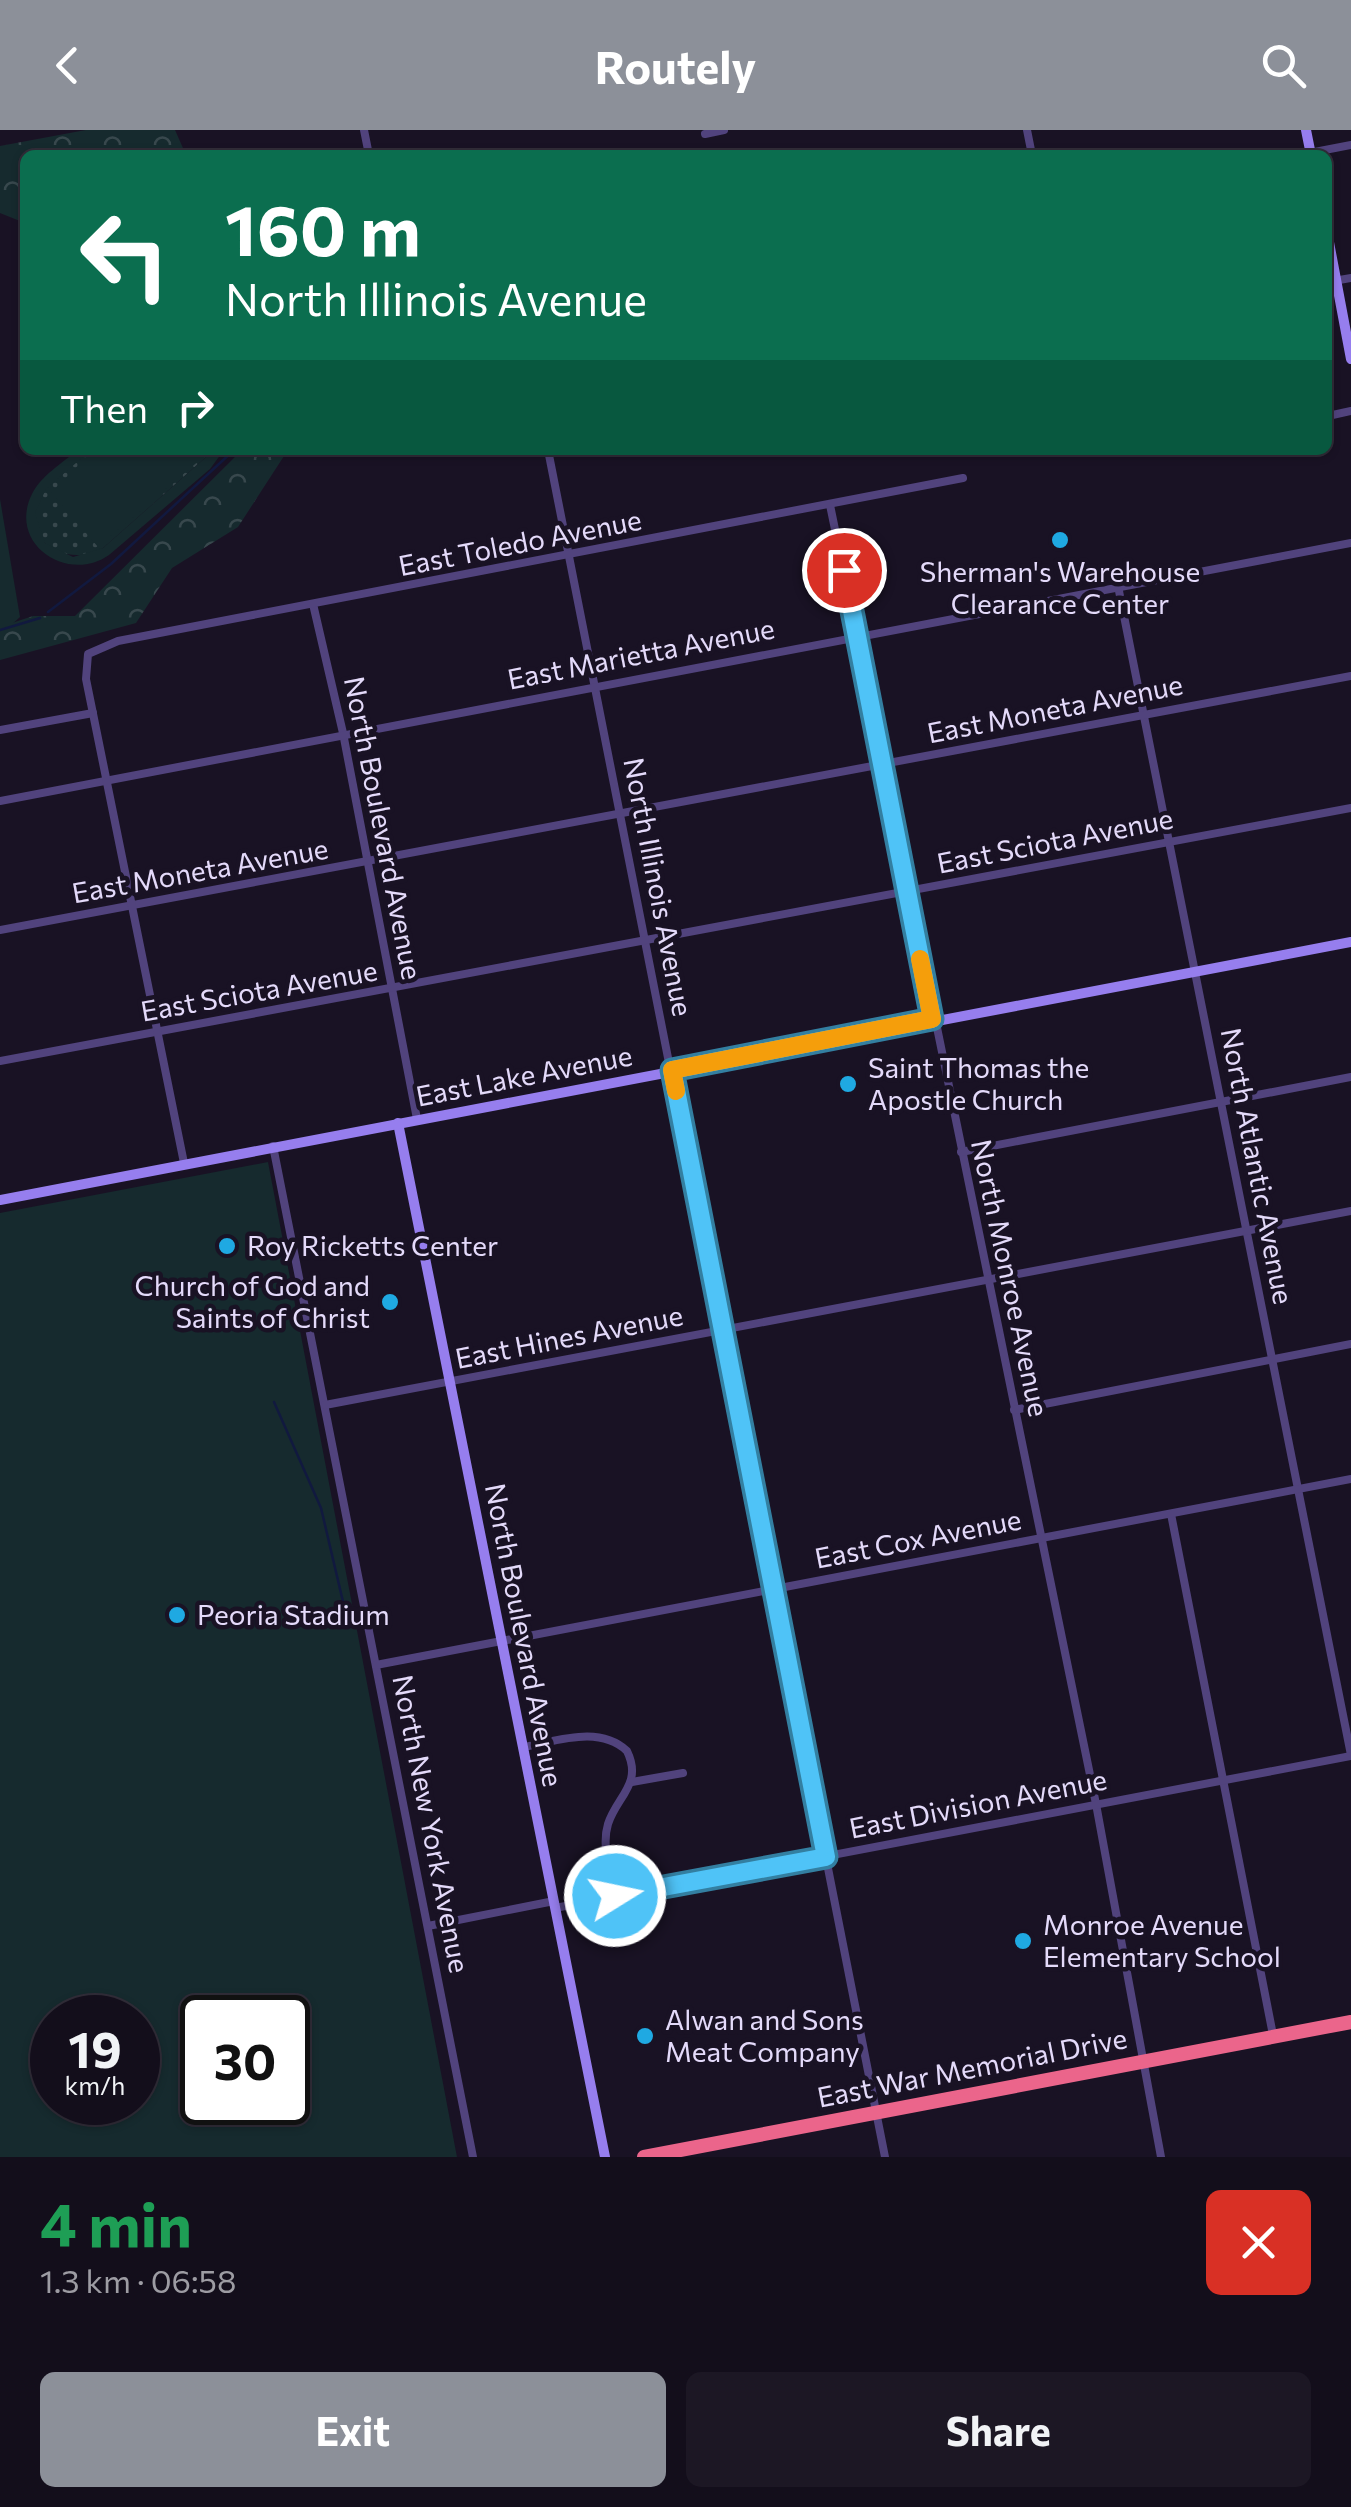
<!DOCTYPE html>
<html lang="en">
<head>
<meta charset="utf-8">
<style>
	:root { --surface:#130e1b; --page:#1c1724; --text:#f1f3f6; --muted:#9d9ca3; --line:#322e3a; --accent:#8c9099 }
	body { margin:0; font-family:Commissioner,sans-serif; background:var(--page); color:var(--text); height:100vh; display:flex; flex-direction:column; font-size:38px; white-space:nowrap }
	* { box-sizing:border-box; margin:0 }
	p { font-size:32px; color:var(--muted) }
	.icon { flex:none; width:55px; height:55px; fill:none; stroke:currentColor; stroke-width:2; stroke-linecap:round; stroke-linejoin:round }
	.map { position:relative; height:2027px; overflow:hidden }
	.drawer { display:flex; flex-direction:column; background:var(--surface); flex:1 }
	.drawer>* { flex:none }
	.banner { position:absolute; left:20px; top:20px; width:1312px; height:305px; border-radius:15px; box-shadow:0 2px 8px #0004,0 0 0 2px var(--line); background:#0b6e4f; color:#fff; overflow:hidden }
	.speed { position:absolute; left:30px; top:1865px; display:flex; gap:20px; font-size:50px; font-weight:700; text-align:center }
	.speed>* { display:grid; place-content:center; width:130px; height:130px; border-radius:50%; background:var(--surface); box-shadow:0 2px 8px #0004,0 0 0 2px var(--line); line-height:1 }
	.speed small { font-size:25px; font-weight:400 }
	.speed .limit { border:5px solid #111; border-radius:15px; background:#fff; color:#111 }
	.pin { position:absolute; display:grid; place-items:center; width:85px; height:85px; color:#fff; margin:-42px; border:5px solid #fff; border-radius:50%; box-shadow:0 2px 10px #0007 }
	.me { position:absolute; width:110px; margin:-55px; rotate:80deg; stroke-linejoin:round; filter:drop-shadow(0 0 8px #0008) }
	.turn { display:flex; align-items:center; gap:35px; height:210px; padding:0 40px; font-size:45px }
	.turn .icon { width:130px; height:130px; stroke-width:2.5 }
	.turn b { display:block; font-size:70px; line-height:85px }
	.then { display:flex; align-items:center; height:95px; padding:0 40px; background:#0003; gap:20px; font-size:38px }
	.round { display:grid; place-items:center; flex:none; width:105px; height:105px; border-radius:15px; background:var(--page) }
	.headline { display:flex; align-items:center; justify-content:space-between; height:170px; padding:0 40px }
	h1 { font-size:60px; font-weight:700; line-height:75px; color:#1e9e55 }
	.primary-button { display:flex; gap:20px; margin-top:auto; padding:20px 40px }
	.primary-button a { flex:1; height:115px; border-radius:15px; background:var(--accent); color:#fff; font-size:40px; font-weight:700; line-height:115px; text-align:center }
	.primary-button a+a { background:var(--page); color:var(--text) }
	header { display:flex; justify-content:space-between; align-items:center; height:130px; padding:0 40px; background:var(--accent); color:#fff; font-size:45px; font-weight:700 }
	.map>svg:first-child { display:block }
	.grass { fill:url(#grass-dots) }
	.forest { fill:url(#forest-crowns) }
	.garden { fill:#162a2e; fill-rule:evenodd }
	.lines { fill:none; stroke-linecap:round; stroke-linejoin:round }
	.stream { stroke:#11193f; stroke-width:2.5 }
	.street { stroke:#51437d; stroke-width:8 }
	.secondary { stroke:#967eee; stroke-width:10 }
	.highway { stroke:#eb658b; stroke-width:14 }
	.route-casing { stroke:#337fa1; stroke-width:25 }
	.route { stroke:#4fc3f7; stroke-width:18 }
	.slow { stroke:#f59e0b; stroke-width:18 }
	.poi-dot { fill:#1fa9e2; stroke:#191224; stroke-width:4 }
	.labels { text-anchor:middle; stroke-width:9; stroke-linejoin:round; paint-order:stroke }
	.street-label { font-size:28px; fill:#e4dafa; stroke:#191224 }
	.poi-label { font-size:28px; fill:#e4dafa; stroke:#191224; text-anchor:start }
</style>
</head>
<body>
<header><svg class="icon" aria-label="back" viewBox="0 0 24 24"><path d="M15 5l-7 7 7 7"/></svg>Routely<svg class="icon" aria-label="search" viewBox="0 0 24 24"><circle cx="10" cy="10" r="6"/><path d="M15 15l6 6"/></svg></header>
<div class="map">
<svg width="1351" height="2027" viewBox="0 0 1351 2027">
	<defs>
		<pattern id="grass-dots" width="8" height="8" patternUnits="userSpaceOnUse" patternTransform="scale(2.5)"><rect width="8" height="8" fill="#162a2e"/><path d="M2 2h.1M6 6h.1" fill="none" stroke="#38484d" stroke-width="1.8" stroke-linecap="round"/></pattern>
		<pattern id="forest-crowns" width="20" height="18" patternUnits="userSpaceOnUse" patternTransform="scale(2.5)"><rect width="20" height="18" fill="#162a2e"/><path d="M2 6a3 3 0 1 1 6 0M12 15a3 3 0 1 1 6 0" fill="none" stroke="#38484d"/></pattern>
	</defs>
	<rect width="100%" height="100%" fill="#191224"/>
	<path class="grass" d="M 91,320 L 214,320 L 103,418 C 73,436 26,419 36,376 C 42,353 73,335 91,320 Z"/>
	<g class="forest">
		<path d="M 86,0 L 175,0 L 186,25 L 25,25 L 25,93 L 0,83 L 0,16 Z"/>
		<path d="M 242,320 L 305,320 L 284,326 L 238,397 L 172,438 L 136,493 L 0,530 L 0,497 L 33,486 L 75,486 Z"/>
	</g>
	<g class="garden">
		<path d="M 78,320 L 91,320 L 46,359 L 35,383 L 45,413 L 73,427 L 103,418 L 214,320 L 224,320 L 210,339 L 109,425 C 68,454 7,414 32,364 C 41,346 62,333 78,320 Z"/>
		<path d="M 100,320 L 205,320 L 208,323 L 98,417 L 51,362 Z"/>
		<path d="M 0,369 L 20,487 L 0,505 Z"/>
		<path d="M 268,1032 L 457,2027 L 0,2027 L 0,1083 ZM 52,1888 L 138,1888 L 138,1972 L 52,1972 ZM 202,1888 L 288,1888 L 288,1972 L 202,1972 Z"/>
	</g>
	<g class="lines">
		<g class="stream">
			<path d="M 48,482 L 111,434 L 234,320"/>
			<path d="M 0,500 L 40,488"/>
			<path d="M 274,1272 L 321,1378 L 344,1476"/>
		</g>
		<g class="street">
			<path d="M 364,0 L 369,25"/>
			<path d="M 1027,0 L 1032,25"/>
			<path d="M 705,4 L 724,0"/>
			<path d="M 1299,25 L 1351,15"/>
			<path d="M 1328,152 L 1351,148"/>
			<path d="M 1328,286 L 1351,281"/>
			<path d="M 548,320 L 885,2027"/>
			<path d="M 830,375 L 1096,1674 L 1161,2027"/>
			<path d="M 1118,456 L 1351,1625"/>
			<path d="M 313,474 L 343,603 L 417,989"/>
			<path d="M 0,600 L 93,583"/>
			<path d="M 0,671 L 1351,413"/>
			<path d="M 0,800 L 1351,546"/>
			<path d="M 0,931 L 1351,678"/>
			<path d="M 273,1016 L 473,2027"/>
			<path d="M 961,1022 L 1351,947"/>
			<path d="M 184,1033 L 86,549 L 88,524 L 118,511 L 963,348"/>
			<path d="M 325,1275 L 1351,1081"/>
			<path d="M 1014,1280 L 1351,1214"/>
			<path d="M 1171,1384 L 1273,1905"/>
			<path d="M 376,1535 L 1351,1349"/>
			<path d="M 524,1617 C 558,1611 599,1595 627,1621 C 643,1654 617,1666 608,1694 C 601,1717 611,1743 615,1766"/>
			<path d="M 632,1652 L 683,1643"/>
			<path d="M 555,1778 L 1351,1626"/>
			<path d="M 428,1796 L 554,1771"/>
		</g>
		<g class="secondary">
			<path d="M 1306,0 L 1311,25"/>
			<path d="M 1328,107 L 1351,229"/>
			<path d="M 398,993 L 605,2027"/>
			<path d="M 0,1070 L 1351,812"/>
		</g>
		<path class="highway" d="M 644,2027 L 1351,1892"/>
	</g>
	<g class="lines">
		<g class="route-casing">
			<path id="route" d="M 615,1766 L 826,1727 L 672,940 L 932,889 L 844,440"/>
		</g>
		<use href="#route" class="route"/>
		<path class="slow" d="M 676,961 L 672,940 L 932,889 L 920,829"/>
	</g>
	<g class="poi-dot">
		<circle cx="1060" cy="410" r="10"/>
		<circle cx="848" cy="954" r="10"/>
		<circle cx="227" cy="1116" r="10"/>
		<circle cx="390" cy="1172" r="10"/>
		<circle cx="177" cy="1485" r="10"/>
		<circle cx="1023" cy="1811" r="10"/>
		<circle cx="645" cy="1906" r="10"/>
	</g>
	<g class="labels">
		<g class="street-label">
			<text transform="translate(520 413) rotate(-11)" y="10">East Toledo Avenue</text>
			<text transform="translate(641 524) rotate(-11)" y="10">East Marietta Avenue</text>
			<text transform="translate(1055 579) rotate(-11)" y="10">East Moneta Avenue</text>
			<text transform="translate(383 698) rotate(79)" y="10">North Boulevard Avenue</text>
			<text transform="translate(1055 711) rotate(-11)" y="10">East Sciota Avenue</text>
			<text transform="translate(200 741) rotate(-10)" y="10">East Moneta Avenue</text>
			<text transform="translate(658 757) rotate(79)" y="10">North Illinois Avenue</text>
			<text transform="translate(259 861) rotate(-10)" y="10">East Sciota Avenue</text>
			<text transform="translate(524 946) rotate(-11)" y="10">East Lake Avenue</text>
			<text transform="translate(1257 1036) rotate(79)" y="10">North Atlantic Avenue</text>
			<text transform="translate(1010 1148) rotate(78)" y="10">North Monroe Avenue</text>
			<text transform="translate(569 1207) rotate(-11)" y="10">East Hines Avenue</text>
			<text transform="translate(918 1409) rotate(-11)" y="10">East Cox Avenue</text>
			<text transform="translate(524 1505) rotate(79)" y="10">North Boulevard Avenue</text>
			<text transform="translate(978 1674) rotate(-11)" y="10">East Division Avenue</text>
			<text transform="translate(431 1694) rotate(79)" y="10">North New York Avenue</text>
			<text transform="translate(972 1938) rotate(-11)" y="10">East War Memorial Drive</text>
		</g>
		<g class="poi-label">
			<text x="1060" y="452" text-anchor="middle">Sherman's Warehouse<tspan x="1060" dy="32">Clearance Center</tspan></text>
			<text x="868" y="948">Saint Thomas the<tspan x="868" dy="32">Apostle Church</tspan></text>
			<text x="247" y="1126">Roy Ricketts Center</text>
			<text x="370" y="1166" text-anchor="end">Church of God and<tspan x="370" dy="32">Saints of Christ</tspan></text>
			<text x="197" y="1495">Peoria Stadium</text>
			<text x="1043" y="1805">Monroe Avenue<tspan x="1043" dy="32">Elementary School</tspan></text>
			<text x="665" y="1900">Alwan and Sons<tspan x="665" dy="32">Meat Company</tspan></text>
		</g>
	</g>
</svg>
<div class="speed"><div>19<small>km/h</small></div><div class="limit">30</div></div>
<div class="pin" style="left:844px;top:440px;background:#d93025"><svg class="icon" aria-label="arrive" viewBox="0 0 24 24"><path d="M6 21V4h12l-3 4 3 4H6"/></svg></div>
<svg class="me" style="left:615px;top:1766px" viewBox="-20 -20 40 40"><circle r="17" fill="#4fc3f7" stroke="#fff" stroke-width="3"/><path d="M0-11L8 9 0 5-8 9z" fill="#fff"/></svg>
<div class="banner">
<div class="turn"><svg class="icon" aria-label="left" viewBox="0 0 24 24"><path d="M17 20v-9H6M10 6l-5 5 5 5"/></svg><div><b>160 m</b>North Illinois Avenue</div></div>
<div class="then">Then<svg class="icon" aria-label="right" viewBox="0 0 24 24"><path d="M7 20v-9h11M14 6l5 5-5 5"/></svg></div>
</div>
</div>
<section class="drawer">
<div class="headline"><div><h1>4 min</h1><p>1.3 km · 06:58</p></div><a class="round" style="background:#d93025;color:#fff"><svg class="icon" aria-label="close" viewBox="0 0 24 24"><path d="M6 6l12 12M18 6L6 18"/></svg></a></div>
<div class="primary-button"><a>Exit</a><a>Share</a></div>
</section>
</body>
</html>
